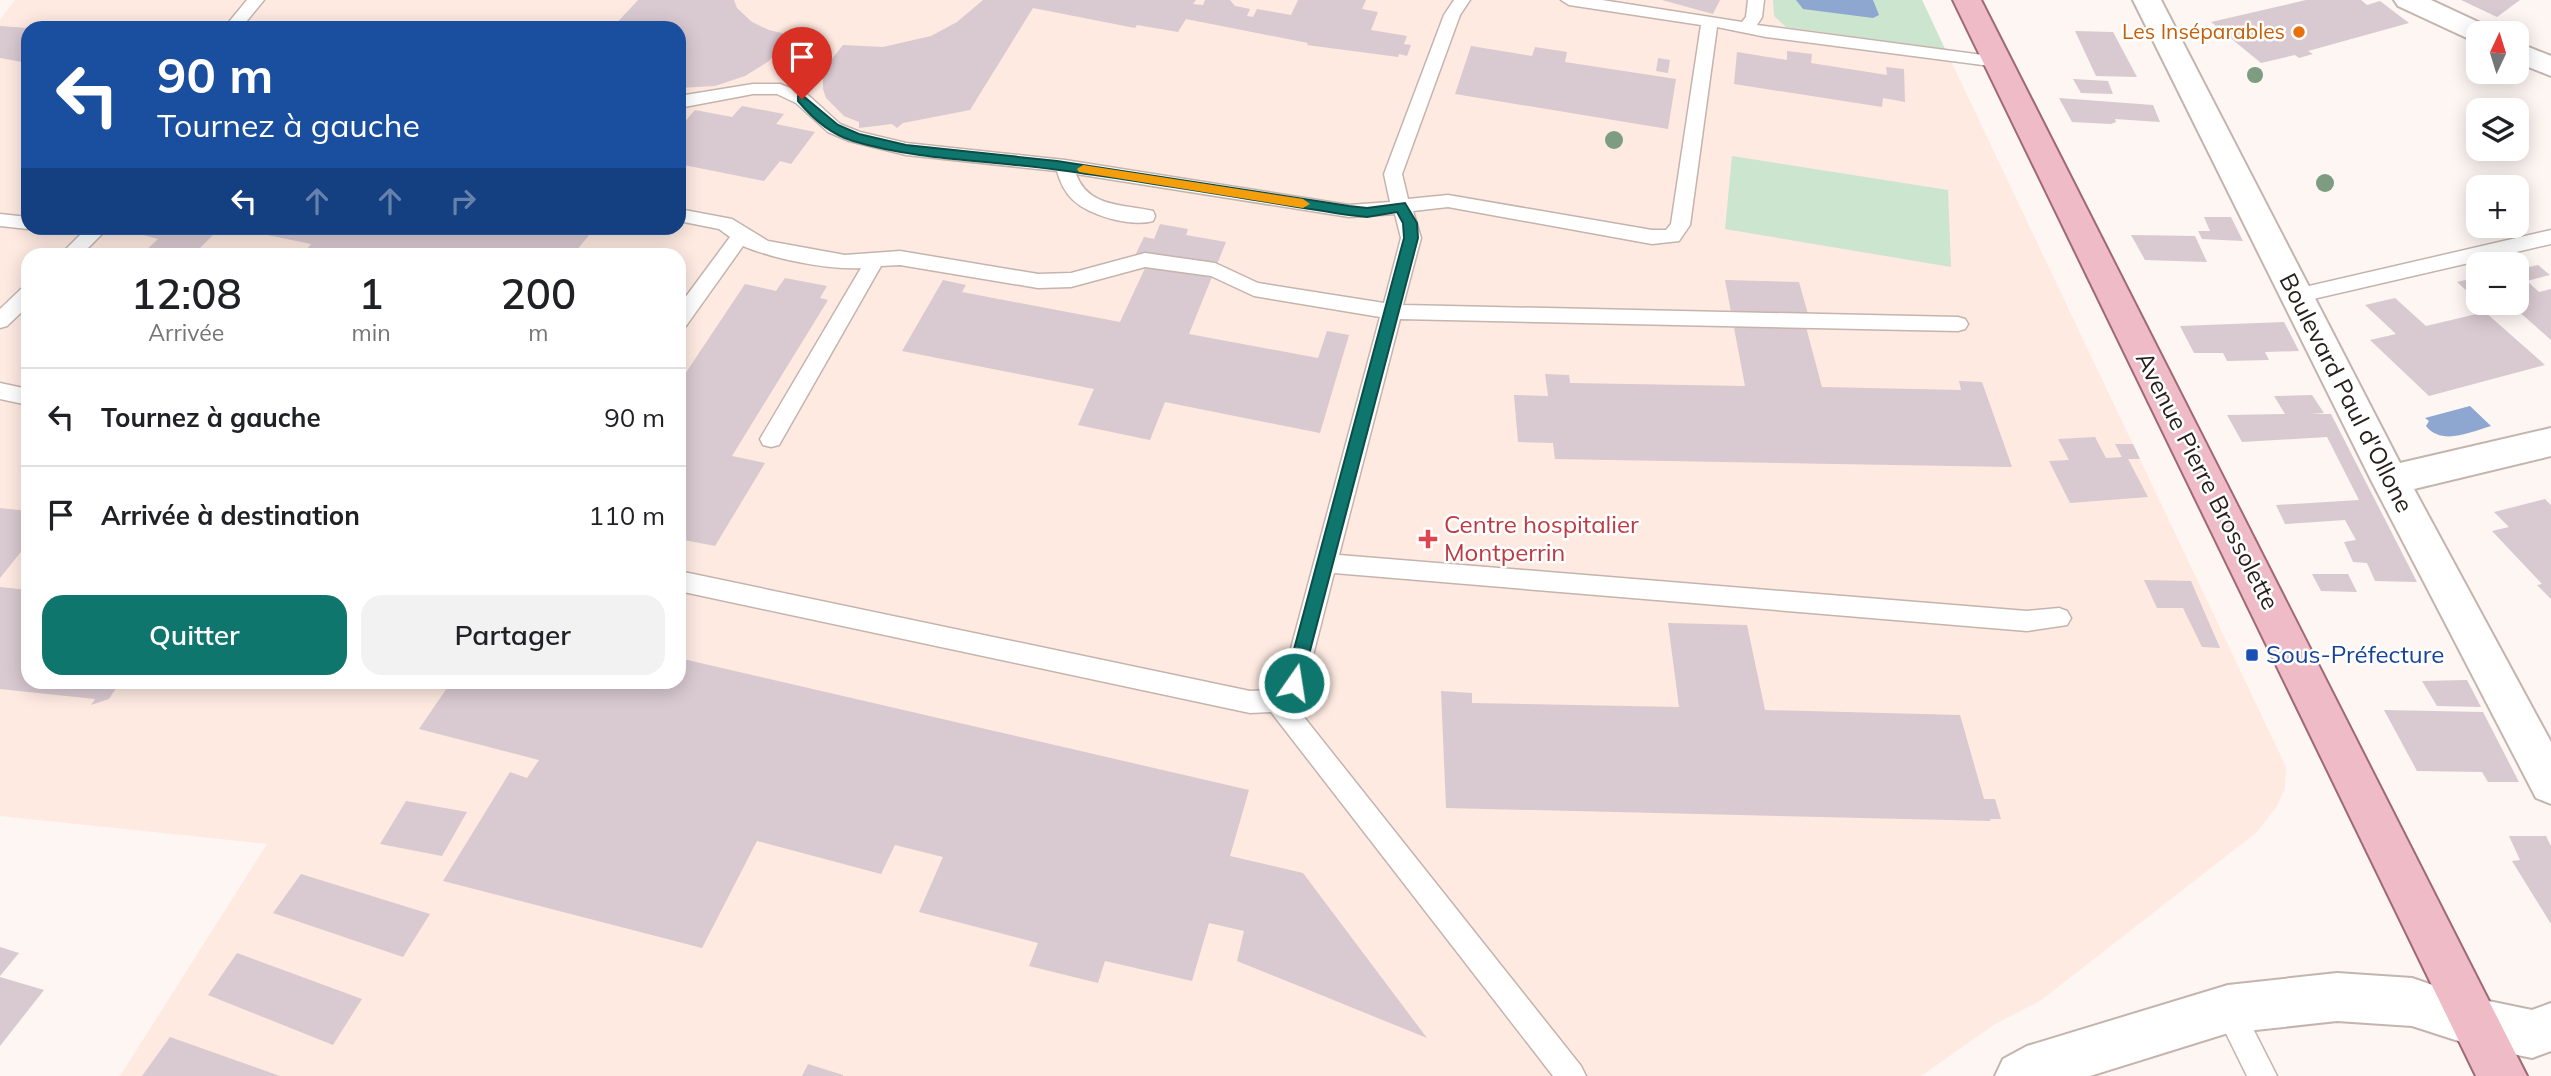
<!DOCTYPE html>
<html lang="fr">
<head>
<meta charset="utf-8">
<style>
	:root { --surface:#fff; --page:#f2f2f2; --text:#202124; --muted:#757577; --line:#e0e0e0; --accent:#0f766e }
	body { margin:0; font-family:Mulish,sans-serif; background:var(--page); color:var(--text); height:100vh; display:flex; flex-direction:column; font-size:26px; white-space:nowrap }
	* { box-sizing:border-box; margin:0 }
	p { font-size:23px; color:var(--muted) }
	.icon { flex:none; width:38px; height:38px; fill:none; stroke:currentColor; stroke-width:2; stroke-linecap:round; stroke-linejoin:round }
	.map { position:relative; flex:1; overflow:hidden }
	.panel { position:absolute; left:21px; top:248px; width:665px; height:441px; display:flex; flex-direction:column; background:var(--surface); border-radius:21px; box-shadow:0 4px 18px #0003 }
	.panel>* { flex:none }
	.top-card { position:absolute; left:21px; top:21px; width:665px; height:214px; border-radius:21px; box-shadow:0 4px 18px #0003; background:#1a4fa0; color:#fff; overflow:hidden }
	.needle { width:46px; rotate:4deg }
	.controls { position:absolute; left:2466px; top:21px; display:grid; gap:14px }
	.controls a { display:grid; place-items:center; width:63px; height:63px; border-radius:14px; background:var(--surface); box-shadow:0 4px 18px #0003; font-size:35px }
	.pin { position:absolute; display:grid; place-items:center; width:60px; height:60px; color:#fff; margin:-72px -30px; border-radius:50% 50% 50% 0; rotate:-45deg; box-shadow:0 0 7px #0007 }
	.pin .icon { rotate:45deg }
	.me { position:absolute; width:77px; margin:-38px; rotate:13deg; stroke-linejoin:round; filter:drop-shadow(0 0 5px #0008) }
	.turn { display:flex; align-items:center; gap:24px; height:147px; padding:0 21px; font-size:32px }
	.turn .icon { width:91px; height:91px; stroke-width:2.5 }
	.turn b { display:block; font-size:49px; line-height:60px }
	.lanes { display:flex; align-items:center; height:66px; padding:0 21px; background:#0003; justify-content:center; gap:35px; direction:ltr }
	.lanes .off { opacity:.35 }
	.eta { display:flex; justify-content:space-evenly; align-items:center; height:119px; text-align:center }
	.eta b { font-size:42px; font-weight:600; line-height:49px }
	.button { display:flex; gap:14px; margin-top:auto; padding:14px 21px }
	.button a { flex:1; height:80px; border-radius:21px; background:var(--accent); color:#fff; font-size:28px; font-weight:600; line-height:80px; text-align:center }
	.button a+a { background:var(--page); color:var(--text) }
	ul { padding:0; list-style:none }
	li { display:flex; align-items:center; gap:21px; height:98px; padding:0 21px; border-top:2px solid var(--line) }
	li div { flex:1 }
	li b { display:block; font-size:26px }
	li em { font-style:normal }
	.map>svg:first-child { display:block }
	.built { fill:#feeae1; fill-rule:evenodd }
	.green { fill:#cbe5ce }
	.water { fill:#8ea7d1 }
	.building { fill:#d9c9d0 }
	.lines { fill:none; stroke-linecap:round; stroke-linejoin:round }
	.lane-casing { stroke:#c4b4ad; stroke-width:3 }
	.street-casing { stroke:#c4b4ad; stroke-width:4 }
	.secondary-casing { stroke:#c4b4ad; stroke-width:4 }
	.primary-casing { stroke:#a06873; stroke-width:4 }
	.lane { fill:#fff; fill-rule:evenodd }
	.street { fill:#fff; fill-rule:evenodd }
	.secondary { fill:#fff; fill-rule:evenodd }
	.primary { fill:#eebbc7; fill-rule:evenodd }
	.tree { fill:#7d9c82 }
	.route { fill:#0f766e; stroke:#0a4d48; stroke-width:2 }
	.slow { fill:#f59e0b }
	.food-dot { fill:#e8710a; stroke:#fff; stroke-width:2.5 }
	.health-dot { fill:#e0444e; stroke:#fff; stroke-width:2.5 }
	.transit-dot { fill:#1a4fb4; stroke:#fff; stroke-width:2.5 }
	.labels { text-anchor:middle; stroke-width:5; stroke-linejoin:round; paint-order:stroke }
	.far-food-label { font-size:21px; fill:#c56008; stroke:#fff; text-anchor:end }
	.street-label { font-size:24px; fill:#26201d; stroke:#fff }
	.health-label { font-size:24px; fill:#be3a42; stroke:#fff; text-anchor:start }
	.transit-label { font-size:24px; fill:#164399; stroke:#fff; text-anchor:start }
</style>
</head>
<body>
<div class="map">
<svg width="2551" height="1076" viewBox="0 0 2551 1076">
	<rect width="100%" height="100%" fill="#fdf6f3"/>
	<path class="built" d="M 15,0 L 1922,0 L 2286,767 L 2285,788 L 2277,806 L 2257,832 L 2040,1001 L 1995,1024 L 1921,1076 L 120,1076 L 267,844 L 0,816 L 0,20 ZM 28,28 L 679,28 L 679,228 L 28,228 ZM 28,256 L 679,256 L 679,682 L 28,682 Z"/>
	<g class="green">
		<path d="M 1773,0 L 1922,0 L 1945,49 L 1786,27 L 1774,16 Z"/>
		<path d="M 1732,156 L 1948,190 L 1951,267 L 1725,229 Z"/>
	</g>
	<g class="water">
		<path d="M 1796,0 L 1873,0 L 1879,15 L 1873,18 L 1803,9 Z"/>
		<path d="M 2470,406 L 2491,426 C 2470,432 2442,446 2426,426 L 2429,421 L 2425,418 Z"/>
	</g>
	<g class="building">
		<path d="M 638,0 L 734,0 L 737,8 L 752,22 L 769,30 L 790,35 L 769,61 L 745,76 L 715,86 L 679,88 L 679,28 L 612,28 Z"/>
		<path d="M 983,0 L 1196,0 L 1193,4 L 1203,5 L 1205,0 L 1230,0 L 1235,6 L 1250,9 L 1247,16 L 1253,17 L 1257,9 L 1291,15 L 1298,0 L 1366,0 L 1362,9 L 1378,12 L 1371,30 L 1407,36 L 1404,44 L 1411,45 L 1407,56 L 1399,54 L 1398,57 L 1307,45 L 1308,43 L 1186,19 L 1178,32 L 1137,25 L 1135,28 L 1033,8 L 970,110 L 903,123 L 897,128 L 892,124 L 859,128 L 859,122 L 844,116 L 826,98 L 823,89 L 823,70 L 843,45 L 883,47 L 931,36 L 957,22 Z"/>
		<path d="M 1662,0 L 1720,0 L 1713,14 Z"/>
		<path d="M 2306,0 L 2361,0 L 2367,5 L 2380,1 L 2409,23 L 2308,51 L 2313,54 L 2299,58 L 2295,55 L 2261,63 L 2211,22 Z"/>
		<path d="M 2461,0 L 2520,0 L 2497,17 Z"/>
		<path d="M 0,26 L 28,28 L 28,63 L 0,58 Z"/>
		<path d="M 2075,31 L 2113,32 L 2137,77 L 2096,76 Z"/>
		<path d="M 1471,46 L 1532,56 L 1535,47 L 1567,52 L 1565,62 L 1676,79 L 1668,129 L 1455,94 Z"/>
		<path d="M 1787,51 L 1812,54 L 1811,63 L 1887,75 L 1886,67 L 1904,69 L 1905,102 L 1883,98 L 1882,107 L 1734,84 L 1737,52 L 1787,60 Z"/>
		<path d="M 1658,58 L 1670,60 L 1668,73 L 1656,71 Z"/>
		<path d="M 2073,79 L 2108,81 L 2113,94 L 2081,93 Z"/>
		<path d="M 2059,98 L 2153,105 L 2160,122 L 2115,119 L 2116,122 L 2111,124 L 2072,122 Z"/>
		<path d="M 742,106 L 784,114 L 776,124 L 815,132 L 791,164 L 780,161 L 764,181 L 679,164 L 679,128 L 695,110 L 732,117 Z"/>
		<path d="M 2204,217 L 2231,217 L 2243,241 L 2202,239 L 2198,231 L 2210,231 Z"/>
		<path d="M 1160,224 L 1188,229 L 1186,235 L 1226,242 L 1189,334 L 1318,358 L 1327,331 L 1349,335 L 1320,433 L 1165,402 L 1150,440 L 1078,425 L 1094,389 L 902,351 L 943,280 L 966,285 L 962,292 L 1120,322 L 1146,266 L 1131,264 L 1144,237 L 1154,239 Z"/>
		<path d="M 118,228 L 220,228 L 192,256 L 140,256 L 158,239 Z"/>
		<path d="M 234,228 L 595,228 L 572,256 L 301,256 L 311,244 Z"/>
		<path d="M 2131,235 L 2195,236 L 2207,262 L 2145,260 Z"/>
		<path d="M 2538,265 L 2550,275 L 2527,281 L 2539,292 L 2551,289 L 2551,340 L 2509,303 L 2516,303 L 2516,275 L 2519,274 L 2516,270 Z"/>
		<path d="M 785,278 L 827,286 L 820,298 L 828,300 L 732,456 L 765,463 L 715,546 L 679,539 L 679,383 L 745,284 L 776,291 Z"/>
		<path d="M 1725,280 L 1799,282 L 1812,328 L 1806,327 L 1822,387 L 1961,390 L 1959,381 L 1982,382 L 2012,467 L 1555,459 L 1553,443 L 1518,442 L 1514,395 L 1548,396 L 1545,374 L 1569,375 L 1570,383 L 1745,386 Z"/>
		<path d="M 2465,280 L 2477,290 L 2468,292 L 2457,282 Z"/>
		<path d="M 2395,298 L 2426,326 L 2485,312 L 2545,365 L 2429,396 L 2370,340 L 2396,334 L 2365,305 Z"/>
		<path d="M 2284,322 L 2299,351 L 2265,352 L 2269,360 L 2227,361 L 2223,353 L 2194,353 L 2180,326 Z"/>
		<path d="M 2312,395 L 2324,413 L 2310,414 L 2331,414 L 2417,582 L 2375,581 L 2367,563 L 2353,562 L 2344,542 L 2356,540 L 2345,520 L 2285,524 L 2276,505 L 2359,500 L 2327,437 L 2242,442 L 2227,415 L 2285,414 L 2274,396 Z"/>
		<path d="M 2095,437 L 2106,458 L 2122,457 L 2115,444 L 2133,444 L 2140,459 L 2128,459 L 2148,497 L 2070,503 L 2049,461 L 2069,460 L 2058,439 Z"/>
		<path d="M 2545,499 L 2551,505 L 2551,599 L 2537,585 L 2542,584 L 2492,531 L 2509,527 L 2494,512 Z"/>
		<path d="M 0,508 L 28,511 L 28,543 L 0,578 Z"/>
		<path d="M 2312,574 L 2348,574 L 2357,592 L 2321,591 Z"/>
		<path d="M 2144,580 L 2191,581 L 2220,648 L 2202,647 L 2183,608 L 2157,608 Z"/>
		<path d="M 0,587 L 28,590 L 28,682 L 120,682 L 109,699 L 91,705 L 95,699 L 0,689 Z"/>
		<path d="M 1668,623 L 1747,625 L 1765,710 L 1960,715 L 1984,799 L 1995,799 L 2001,819 L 1990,819 L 1991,821 L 1446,808 L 1441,691 L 1472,693 L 1472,703 L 1679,707 Z"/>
		<path d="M 679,658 L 1249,790 L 1230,856 L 1303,873 L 1427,1038 L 1237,961 L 1244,931 L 1209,923 L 1192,981 L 1105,961 L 1098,983 L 1029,966 L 1038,943 L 919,912 L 943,857 L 895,845 L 881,874 L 757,841 L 702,948 L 443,881 L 510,772 L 527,778 L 539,760 L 419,729 L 451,682 L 679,682 Z"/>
		<path d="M 2467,680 L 2481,707 L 2437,706 L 2422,681 Z"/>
		<path d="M 2384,710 L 2483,712 L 2519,782 L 2488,782 L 2482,772 L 2417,771 Z"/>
		<path d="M 406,801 L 467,812 L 442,856 L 380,844 Z"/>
		<path d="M 2509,836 L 2546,836 L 2551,846 L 2551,924 L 2512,861 L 2520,860 Z"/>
		<path d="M 301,874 L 430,914 L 403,957 L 273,913 Z"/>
		<path d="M 0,947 L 19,953 L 0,976 Z"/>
		<path d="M 237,953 L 362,999 L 333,1045 L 208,995 Z"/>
		<path d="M 0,977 L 44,990 L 0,1046 Z"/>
		<path d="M 170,1037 L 280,1076 L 142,1076 Z"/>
		<path d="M 808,1064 L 843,1075 L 843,1076 L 802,1076 Z"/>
	</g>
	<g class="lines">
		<g class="lane-casing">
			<g id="lane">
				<path d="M 247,0 L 264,0 L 241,28 L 224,28 Z"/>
				<path d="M 1454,0 L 1470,0 L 1460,15 L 1402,174 L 1408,199 L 1448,195 L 1652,230 L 1666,230 L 1671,224 L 1701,25 L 1569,5 L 1561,0 L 1602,0 L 1742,22 L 1746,17 L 1748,0 L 1764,0 L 1762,17 L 1757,25 L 1998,57 L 2007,62 L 1998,67 L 1766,37 L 1717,27 L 1690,225 L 1679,241 L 1652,244 L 1448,207 L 1413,211 L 1421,238 L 1403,305 L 1958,317 L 1965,319 L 1968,324 L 1965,329 L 1958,331 L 1400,319 L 1339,555 L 2027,611 L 2059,608 L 2067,611 L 2071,618 L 2067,625 L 2027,631 L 1334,573 L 1306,683 L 1292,702 L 1581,1066 L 1586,1076 L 1553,1076 L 1271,712 L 1250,713 L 679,591 L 679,571 L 1250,691 L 1271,690 L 1283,678 L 1380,317 L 1254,296 L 1211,276 L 1145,267 L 1071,287 L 1038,288 L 900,265 L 881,266 L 779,445 L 771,447 L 763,445 L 760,439 L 861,268 C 828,270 774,259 743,246 L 686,326 L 679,328 L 679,306 L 730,237 L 719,229 L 679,221 L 679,209 L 732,219 L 768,241 L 845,255 L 900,251 L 1038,274 L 1071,273 L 1145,253 L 1215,263 L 1258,283 L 1384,303 L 1401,238 L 1395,214 L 1349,217 L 1076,174 C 1088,208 1124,204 1153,211 L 1155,216 L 1153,221 C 1131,227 1090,216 1073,200 C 1065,192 1060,182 1057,171 L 906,155 L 849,141 L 828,132 L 796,103 L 777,94 L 753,94 L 679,108 L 679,96 L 753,84 L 780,84 L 808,95 L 840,124 L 860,132 L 906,143 L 1065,160 L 1349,205 L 1390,202 L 1384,174 L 1444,15 Z"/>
				<path d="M 0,214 L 28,217 L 28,228 L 35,228 L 28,229 L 0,226 Z"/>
				<path d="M 87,228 L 108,228 L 80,256 L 59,256 Z"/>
				<path d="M 2551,230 L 2551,244 L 2296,303 L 2289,301 L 2286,296 L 2289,291 L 2296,289 Z"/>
				<path d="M 28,287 L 28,306 L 7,326 L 0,328 L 0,309 L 21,289 Z"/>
				<path d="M 0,383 L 28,389 L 28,405 L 0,399 Z"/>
				<path d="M 2228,995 L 2238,999 L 2277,1076 L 2247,1076 L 2214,1009 L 2218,999 Z"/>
			</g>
		</g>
		<g class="street-casing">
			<g id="street">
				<path d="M 2133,0 L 2161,0 L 2400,463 L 2551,428 L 2551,456 L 2414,489 L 2551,742 L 2551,804 L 2536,798 L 2371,480 Z"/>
				<path d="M 2394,0 L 2431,0 L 2489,27 L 2493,33 L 2478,33 L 2478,41 L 2469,39 L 2398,6 Z"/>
				<path d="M 2516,42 L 2551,56 L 2551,76 L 2516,62 Z"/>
				<path d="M 2474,998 L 2532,1010 L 2551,1003 L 2551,1051 L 2532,1058 L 2474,1046 L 2457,1039 L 2450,1022 L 2457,1005 Z"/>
			</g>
		</g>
		<g class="secondary-casing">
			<path id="secondary" d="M 2337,973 L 2412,978 L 2491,1005 L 2498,1022 L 2491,1039 L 2474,1046 L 2412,1026 L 2337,1021 L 2228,1033 L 2090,1076 L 1995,1076 L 2003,1059 L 2027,1046 L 2228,985 Z"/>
		</g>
		<g class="primary-casing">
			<path id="primary" d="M 1953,0 L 1981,0 L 2527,1076 L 2476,1076 Z"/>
		</g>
		<use href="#lane" class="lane"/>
		<use href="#street" class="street"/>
		<use href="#secondary" class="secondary"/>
		<use href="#primary" class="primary"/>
	</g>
	<g class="tree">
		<circle cx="2255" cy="75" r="8"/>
		<circle cx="1614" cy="140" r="9"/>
		<circle cx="2325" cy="183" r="9"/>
	</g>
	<path class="route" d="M 802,95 L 838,125 L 859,134 L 906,145 L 1057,161 L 1349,206 L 1367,208 L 1405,203 L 1417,223 L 1418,238 L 1300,689 L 1294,691 L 1288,689 L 1285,683 L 1404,238 L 1403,223 L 1397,212 L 1367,217 L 1349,215 C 1252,200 1156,183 1059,170 C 991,160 920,161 853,141 C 830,134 813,119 798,101 L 798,96 Z"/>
	<path class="slow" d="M 1083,165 L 1303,199 L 1310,204 L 1303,208 L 1079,172 L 1077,169 Z"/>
	<circle class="food-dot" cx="2299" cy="32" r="7"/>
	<path class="health-dot" d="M1424.5 528.5h7v7h7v7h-7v7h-7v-7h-7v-7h7z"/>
	<rect class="transit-dot" x="2245" y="648" width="14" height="14" rx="3.5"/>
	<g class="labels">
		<g class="far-food-label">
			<text x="2285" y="39">Les Inséparables</text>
		</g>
		<g class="street-label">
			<text transform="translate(2346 393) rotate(63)" y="8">Boulevard Paul d'Ollone</text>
			<text transform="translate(2207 481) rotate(63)" y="8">Avenue Pierre Brossolette</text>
		</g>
		<g class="health-label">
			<text x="1444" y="533">Centre hospitalier<tspan x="1444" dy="28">Montperrin</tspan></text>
		</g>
		<g class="transit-label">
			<text x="2266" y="663">Sous-Préfecture</text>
		</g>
	</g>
</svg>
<div class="controls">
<a><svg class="needle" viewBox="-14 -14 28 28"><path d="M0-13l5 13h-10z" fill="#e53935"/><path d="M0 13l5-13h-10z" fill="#757577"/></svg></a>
<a><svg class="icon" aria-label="layers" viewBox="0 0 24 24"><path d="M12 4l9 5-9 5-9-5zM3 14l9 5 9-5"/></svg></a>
<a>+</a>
<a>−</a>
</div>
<div class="pin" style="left:802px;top:99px;background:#d93025"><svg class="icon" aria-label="arrive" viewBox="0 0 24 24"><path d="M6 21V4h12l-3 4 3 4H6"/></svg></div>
<svg class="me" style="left:1294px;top:683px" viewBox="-20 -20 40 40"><circle r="17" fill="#0f766e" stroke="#fff" stroke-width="3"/><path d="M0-11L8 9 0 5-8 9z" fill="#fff"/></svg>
<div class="top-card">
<div class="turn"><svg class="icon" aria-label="left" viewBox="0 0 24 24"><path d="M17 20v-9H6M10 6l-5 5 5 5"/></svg><div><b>90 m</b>Tournez à gauche</div></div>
<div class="lanes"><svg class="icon" aria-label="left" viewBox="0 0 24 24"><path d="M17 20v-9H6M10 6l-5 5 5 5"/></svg><svg class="icon off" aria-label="ahead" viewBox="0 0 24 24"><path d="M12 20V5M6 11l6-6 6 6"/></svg><svg class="icon off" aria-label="ahead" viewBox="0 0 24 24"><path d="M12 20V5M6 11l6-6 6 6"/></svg><svg class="icon off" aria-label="right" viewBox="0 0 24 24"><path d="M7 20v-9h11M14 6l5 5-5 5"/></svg></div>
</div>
<section class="panel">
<div class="eta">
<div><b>12:08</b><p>Arrivée</p></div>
<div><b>1</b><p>min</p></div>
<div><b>200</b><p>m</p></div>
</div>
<ul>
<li><svg class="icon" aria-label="left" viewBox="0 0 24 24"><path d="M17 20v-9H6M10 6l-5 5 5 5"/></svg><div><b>Tournez à gauche</b></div><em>90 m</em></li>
<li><svg class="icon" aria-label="arrive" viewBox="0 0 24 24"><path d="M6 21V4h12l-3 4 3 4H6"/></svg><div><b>Arrivée à destination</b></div><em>110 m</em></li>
</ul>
<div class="button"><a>Quitter</a><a>Partager</a></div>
</section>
</div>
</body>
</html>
